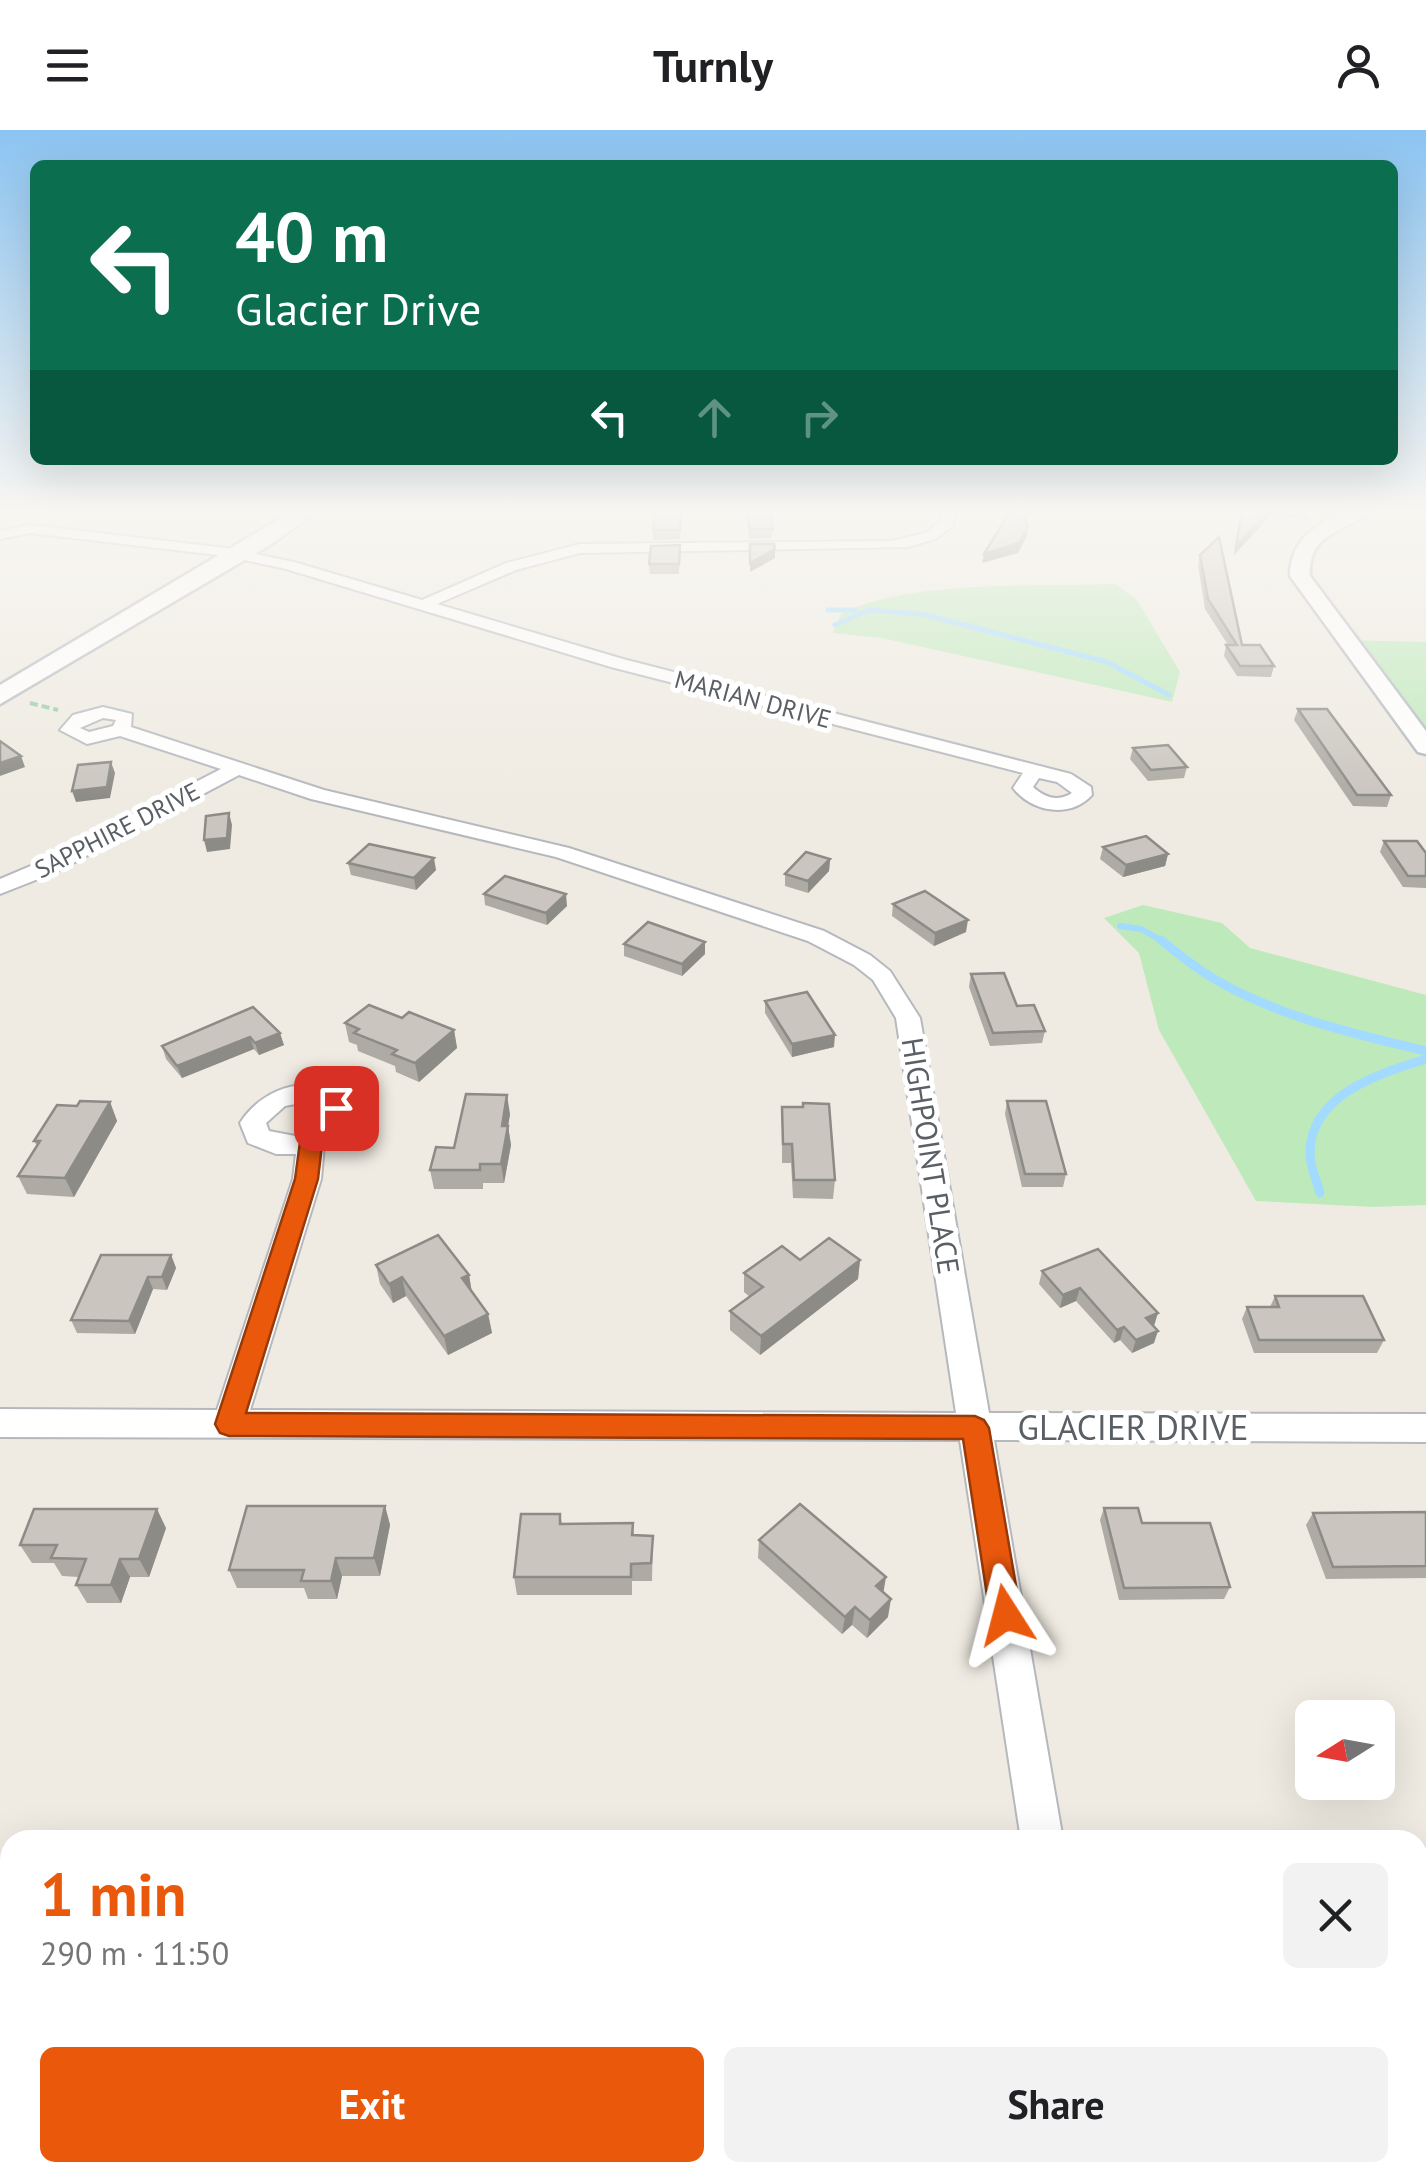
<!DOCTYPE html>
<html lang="en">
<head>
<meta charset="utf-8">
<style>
	:root { --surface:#fff; --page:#f2f2f2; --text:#202124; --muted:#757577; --accent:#ea580c }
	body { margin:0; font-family:"PT Sans",sans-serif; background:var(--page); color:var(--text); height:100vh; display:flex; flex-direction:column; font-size:38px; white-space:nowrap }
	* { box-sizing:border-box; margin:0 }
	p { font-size:32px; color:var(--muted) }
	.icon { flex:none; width:55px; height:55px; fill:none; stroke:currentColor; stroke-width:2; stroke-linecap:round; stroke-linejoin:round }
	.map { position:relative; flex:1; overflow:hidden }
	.sheet { position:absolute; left:0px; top:1700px; width:1428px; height:352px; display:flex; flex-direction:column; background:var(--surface); border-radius:30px 30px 0 0; box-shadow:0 10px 40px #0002 }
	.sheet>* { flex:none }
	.hud { position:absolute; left:30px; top:30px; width:1368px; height:305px; border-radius:15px; box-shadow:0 10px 40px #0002; background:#0b6e4f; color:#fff; overflow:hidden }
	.needle { width:65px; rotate:259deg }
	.fabs { position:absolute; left:1295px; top:1570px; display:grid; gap:20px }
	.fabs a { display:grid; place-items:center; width:100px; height:100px; border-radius:15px; background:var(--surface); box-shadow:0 10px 40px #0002; font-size:50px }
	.pin { position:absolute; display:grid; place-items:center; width:85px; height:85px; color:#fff; margin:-42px; border-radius:20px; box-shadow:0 5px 15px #0006 }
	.me { position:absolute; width:110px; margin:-55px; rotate:351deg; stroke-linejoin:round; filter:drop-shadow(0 0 8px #0008) }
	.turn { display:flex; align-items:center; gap:35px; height:210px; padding:0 40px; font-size:45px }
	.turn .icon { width:130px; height:130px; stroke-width:2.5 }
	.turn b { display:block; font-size:70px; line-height:85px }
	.lanes { display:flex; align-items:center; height:95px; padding:0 40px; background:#0003; justify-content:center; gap:50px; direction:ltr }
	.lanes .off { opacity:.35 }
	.round { display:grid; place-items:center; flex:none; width:105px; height:105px; border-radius:15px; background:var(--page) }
	.head { display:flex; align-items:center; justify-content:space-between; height:170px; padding:0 40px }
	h1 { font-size:60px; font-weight:600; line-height:75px; color:var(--accent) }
	.primary-button { display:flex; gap:20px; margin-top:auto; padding:20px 40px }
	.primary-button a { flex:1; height:115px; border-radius:15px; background:var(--accent); color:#fff; font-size:40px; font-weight:600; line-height:115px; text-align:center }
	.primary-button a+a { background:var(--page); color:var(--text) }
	header { display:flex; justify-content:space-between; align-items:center; height:130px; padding:0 40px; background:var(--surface); font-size:45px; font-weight:600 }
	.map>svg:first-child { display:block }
	.green { fill:#bee9bb }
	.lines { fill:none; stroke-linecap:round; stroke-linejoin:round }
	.stream-far2 { stroke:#a2dbff; stroke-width:5 }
	.stream-far1 { stroke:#a2dbff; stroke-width:6 }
	.stream { stroke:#a2dbff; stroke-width:9 }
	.minor-casing { stroke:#b5b9be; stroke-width:4 }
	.tertiary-casing { stroke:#b5b9be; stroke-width:5 }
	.secondary-casing { stroke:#b6bac0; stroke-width:5 }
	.path { stroke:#94cba1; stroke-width:4; stroke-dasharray:8 4; stroke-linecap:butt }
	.minor { fill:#fff; fill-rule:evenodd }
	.tertiary { fill:#fff; fill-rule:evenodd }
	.secondary { fill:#fff; fill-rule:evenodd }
	.wall { fill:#aeaaa4 }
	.shaded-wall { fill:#8d8b86 }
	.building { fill:#cac6bf; stroke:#8d8b86; stroke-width:2.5 }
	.route { fill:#ea580c; stroke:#983908; stroke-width:2.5 }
	.labels { text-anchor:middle; stroke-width:10; stroke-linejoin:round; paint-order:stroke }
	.far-street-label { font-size:25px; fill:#5a5f65; stroke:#fff }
	.street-label { font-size:30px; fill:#5a5f65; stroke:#fff }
	.near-street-label { font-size:35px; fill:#5a5f65; stroke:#fff }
</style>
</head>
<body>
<header><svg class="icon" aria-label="menu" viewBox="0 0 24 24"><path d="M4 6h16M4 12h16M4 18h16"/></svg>Turnly<svg class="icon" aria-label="person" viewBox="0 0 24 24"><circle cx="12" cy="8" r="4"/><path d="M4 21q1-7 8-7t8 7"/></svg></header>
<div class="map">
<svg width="1426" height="2051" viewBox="0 0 1426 2051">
	<rect width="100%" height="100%" fill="#efebe2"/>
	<g class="green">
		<path d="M 1116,454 L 1137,470 L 1180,542 L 1172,572 L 882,508 L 833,503 L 841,484 C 908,449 1038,457 1116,454 Z"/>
		<path d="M 1346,510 L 1426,512 L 1426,614 Z"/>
		<path d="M 1143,775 L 1222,793 L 1250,818 L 1426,865 L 1426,1075 L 1373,1077 L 1256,1071 L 1159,900 L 1139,823 L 1104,788 Z"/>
	</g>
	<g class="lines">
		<g class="stream-far2">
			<path d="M 828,480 L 855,480"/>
			<path d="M 835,495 L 869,480 L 922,484 L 1107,532 L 1169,565"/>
		</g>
		<path class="stream-far1" d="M 1120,796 L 1141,799 L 1164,812"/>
		<g class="stream">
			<path d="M 1161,810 C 1177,823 1193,836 1211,847 C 1275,886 1354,904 1426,921"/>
			<path d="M 1320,1063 C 1317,1051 1310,1037 1310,1024 C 1309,965 1380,943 1426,929"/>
		</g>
		<g class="minor-casing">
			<g id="minor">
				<path d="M 941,381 L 955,381 L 953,396 L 935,409 L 908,417 L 580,423 L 516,440 L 437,474 L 623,529 L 1071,644 L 1091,657 L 1092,665 C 1070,689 1032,682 1013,658 L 1023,643 L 611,537 L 286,439 L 226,426 L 30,403 L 0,409 L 0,401 L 30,395 L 226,418 L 294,432 L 422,470 L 506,433 L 580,414 L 892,411 L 925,403 L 941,392 ZM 1039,648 L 1057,652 L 1072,663 C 1058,672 1045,668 1033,657 Z"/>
				<path d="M 103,577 L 132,584 L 131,597 L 324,660 L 569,718 L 824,801 L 870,825 L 890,841 L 920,888 L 989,1283 L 1426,1284 L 1426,1312 L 994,1310 L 1063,1710 L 1021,1710 L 960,1310 L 0,1307 L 0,1279 L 217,1280 L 293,1049 L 296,1024 L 276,1024 L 248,1013 L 240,993 C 263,956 320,937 348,980 C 347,996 338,1006 324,1015 L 321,1049 L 250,1280 L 956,1283 L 896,888 L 873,850 L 854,835 L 808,811 L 556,727 L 311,669 L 239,645 L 56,742 L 0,764 L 0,749 L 40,732 L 221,639 L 120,606 L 87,614 L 60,600 L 73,585 ZM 103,588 L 116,590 L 113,596 L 89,602 L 80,598 ZM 306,972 L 322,981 L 316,995 L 295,1006 L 269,1001 L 266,993 L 285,976 Z"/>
				<path d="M 330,2042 L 413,2042 L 417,2051 L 326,2051 Z"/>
				<path d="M 1072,2042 L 1122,2042 L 1123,2051 L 1073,2051 Z"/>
			</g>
		</g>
		<g class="tertiary-casing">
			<path id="tertiary" d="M 1346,381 L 1372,381 C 1345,402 1308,402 1310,446 L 1426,601 L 1426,624 L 1418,622 L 1290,446 C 1290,410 1316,394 1346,381 Z"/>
		</g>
		<g class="secondary-casing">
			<path id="secondary" d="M 293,381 L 317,381 L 270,415 L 0,574 L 0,555 Z"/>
		</g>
		<path class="path" d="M 30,573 L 58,580"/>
		<use href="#minor" class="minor"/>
		<use href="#tertiary" class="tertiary"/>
		<use href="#secondary" class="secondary"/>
	</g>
	<g class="wall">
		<path d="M 748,381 L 773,399 L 772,408 L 749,409 Z"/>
		<path d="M 1241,381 L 1311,381 L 1309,390 L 1270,386 L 1234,425 Z"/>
		<path d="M 681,382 L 680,409 L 653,410 L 653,400 Z"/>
		<path d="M 680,415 L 679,444 L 650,444 L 649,434 Z"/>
		<path d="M 1200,425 L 1242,515 L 1274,536 L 1271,547 L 1237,546 L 1224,526 L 1226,515 L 1228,515 L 1205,479 L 1198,435 Z"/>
		<path d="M 1298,579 L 1391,665 L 1387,677 L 1353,676 L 1294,590 Z"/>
		<path d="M 1133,618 L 1187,637 L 1184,648 L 1148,651 L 1130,629 Z"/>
		<path d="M 1384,711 L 1426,723 L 1426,758 L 1403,757 L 1380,722 Z"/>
		<path d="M 1103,717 L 1168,724 L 1165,736 L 1123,747 L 1100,729 Z"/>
		<path d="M 830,729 L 829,741 L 808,763 L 785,756 L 785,744 Z"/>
		<path d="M 348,733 L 436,740 L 416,760 L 351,745 Z"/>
		<path d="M 484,764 L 567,776 L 547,795 L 485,775 Z"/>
		<path d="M 893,774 L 966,802 L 934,816 L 892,786 Z"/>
		<path d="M 705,812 L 705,824 L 682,846 L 624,826 L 624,814 Z"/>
		<path d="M 971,844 L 1017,876 L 1045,901 L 1042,913 L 990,916 L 969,857 Z"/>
		<path d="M 765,871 L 834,917 L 792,927 L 765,883 Z"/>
		<path d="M 253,877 L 284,915 L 259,925 L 254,919 L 182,948 L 166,929 L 162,916 Z"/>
		<path d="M 402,888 L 454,900 L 457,918 L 419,952 L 396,942 L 395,936 L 358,921 L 357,915 L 349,912 L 345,893 Z"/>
		<path d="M 1007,971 L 1066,1044 L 1063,1057 L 1022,1057 L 1005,984 Z"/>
		<path d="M 110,972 L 117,991 L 74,1067 L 27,1064 L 18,1046 L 37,1016 L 34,1011 L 77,976 Z"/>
		<path d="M 782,977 L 835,1050 L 833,1069 L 793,1068 L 791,1033 L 782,1033 Z"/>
		<path d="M 510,984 L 508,996 L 511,1015 L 504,1053 L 483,1053 L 483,1059 L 434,1059 L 430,1040 L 454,1018 Z"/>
		<path d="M 1098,1119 L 1154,1196 L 1154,1213 L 1132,1223 L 1120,1210 L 1114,1213 L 1076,1171 L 1060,1178 L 1039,1154 L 1042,1141 Z"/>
		<path d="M 171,1125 L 176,1138 L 167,1160 L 153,1159 L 135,1204 L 77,1203 L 71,1190 Z"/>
		<path d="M 800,1130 L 860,1130 L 858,1149 L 760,1225 L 730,1200 L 730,1181 L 750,1167 L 744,1162 L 744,1143 Z"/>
		<path d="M 376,1135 L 469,1145 L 472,1162 L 488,1184 L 492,1203 L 448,1225 L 406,1166 L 393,1173 L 380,1154 Z"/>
		<path d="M 1275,1166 L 1384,1210 L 1377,1223 L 1254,1223 L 1242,1189 L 1247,1177 L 1270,1177 Z"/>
		<path d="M 385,1376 L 390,1395 L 380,1446 L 342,1446 L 337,1469 L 308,1469 L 304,1458 L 237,1458 L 229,1440 Z"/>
		<path d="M 1104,1378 L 1142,1393 L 1230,1457 L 1224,1469 L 1119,1470 L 1100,1390 Z"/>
		<path d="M 1426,1382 L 1426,1448 L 1326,1449 L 1306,1395 L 1313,1383 Z"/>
		<path d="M 560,1384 L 562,1394 L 633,1393 L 634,1405 L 653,1406 L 652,1451 L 632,1451 L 632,1465 L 517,1465 L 514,1447 Z"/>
		<path d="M 166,1398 L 149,1447 L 130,1447 L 121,1473 L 87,1473 L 76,1455 L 79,1447 L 62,1446 L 54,1433 L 32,1433 L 20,1415 Z"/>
		<path d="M 759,1410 L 888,1487 L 867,1508 L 852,1495 L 842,1504 L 758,1428 Z"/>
	</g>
	<g class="shaded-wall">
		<path d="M 1268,381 L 1271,381 L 1270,386 L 1234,425 L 1236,416 Z"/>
		<path d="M 1028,397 L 1027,406 L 1018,423 L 982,433 L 984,424 Z"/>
		<path d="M 775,419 L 775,428 L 750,442 L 750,433 Z"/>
		<path d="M 21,626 L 25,637 L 0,646 L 0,633 Z"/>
		<path d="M 111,632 L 115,643 L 110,668 L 76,672 L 72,661 Z"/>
		<path d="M 229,683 L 232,695 L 230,719 L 207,722 L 204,710 Z"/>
		<path d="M 1168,724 L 1165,736 L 1123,747 L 1126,735 Z"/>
		<path d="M 434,728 L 436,740 L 416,760 L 414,748 Z"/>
		<path d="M 830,729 L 829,741 L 808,763 L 808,751 Z"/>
		<path d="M 566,764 L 567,776 L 547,795 L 546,783 Z"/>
		<path d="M 968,790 L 966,802 L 934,816 L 935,803 Z"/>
		<path d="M 705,812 L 705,824 L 682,846 L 682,834 Z"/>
		<path d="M 454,900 L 457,918 L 419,952 L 415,933 Z"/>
		<path d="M 280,903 L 284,915 L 259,925 L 255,913 Z"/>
		<path d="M 835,905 L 834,917 L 792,927 L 792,914 Z"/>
		<path d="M 250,907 L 254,919 L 182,948 L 177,936 Z"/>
		<path d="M 507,965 L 510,984 L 505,1015 L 502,996 Z"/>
		<path d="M 110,972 L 117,991 L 74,1067 L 65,1048 Z"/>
		<path d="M 508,996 L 511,1015 L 504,1053 L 501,1034 Z"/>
		<path d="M 171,1125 L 176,1138 L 167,1160 L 162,1147 Z"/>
		<path d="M 860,1130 L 858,1149 L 760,1225 L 761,1206 Z"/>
		<path d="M 469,1145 L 472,1164 L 462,1148 Z"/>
		<path d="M 148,1147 L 153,1159 L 135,1204 L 129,1191 Z"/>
		<path d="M 402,1147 L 406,1166 L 393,1173 L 389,1154 Z"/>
		<path d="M 1080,1158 L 1076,1171 L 1060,1178 L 1063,1165 Z"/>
		<path d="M 1158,1183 L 1154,1196 L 1146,1188 Z"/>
		<path d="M 488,1184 L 492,1203 L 448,1225 L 444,1206 Z"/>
		<path d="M 1124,1197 L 1120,1210 L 1114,1213 L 1117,1200 Z"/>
		<path d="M 1158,1201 L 1154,1213 L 1132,1223 L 1136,1210 Z"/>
		<path d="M 385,1376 L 390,1395 L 380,1446 L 374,1428 Z"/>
		<path d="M 157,1379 L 166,1398 L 149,1447 L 139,1429 Z"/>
		<path d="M 336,1428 L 342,1446 L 337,1469 L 331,1451 Z"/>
		<path d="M 120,1429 L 130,1447 L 121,1473 L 111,1455 Z"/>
		<path d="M 886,1447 L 883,1465 L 876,1456 Z"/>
		<path d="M 891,1469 L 888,1487 L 867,1508 L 870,1490 Z"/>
		<path d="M 855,1477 L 852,1495 L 842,1504 L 845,1487 Z"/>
		<path d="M 10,1986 L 10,2000 L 0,1993 Z"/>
	</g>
	<g class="building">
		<path d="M 748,381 L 770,381 L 773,399 L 749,399 Z"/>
		<path d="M 1010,381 L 1021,381 L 1028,397 L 1019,413 L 984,424 Z"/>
		<path d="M 1242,381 L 1268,381 L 1236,416 Z"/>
		<path d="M 655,382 L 681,382 L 680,400 L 653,400 Z"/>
		<path d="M 1219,407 L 1242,515 L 1260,515 L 1274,536 L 1240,536 L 1226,515 L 1237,515 L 1208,469 L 1200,425 Z"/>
		<path d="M 750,414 L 774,414 L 775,419 L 750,433 Z"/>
		<path d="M 680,415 L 679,434 L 649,434 L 651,416 Z"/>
		<path d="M 1298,579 L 1327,579 L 1391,665 L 1357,665 Z"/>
		<path d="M 0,611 L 21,626 L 0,633 Z"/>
		<path d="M 1168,615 L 1187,637 L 1151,640 L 1133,618 Z"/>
		<path d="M 111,632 L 107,657 L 72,661 L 78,635 Z"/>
		<path d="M 229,683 L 227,708 L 204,710 L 206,686 Z"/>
		<path d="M 1146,706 L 1168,724 L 1126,735 L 1103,717 Z"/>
		<path d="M 1384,711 L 1417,711 L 1426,723 L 1426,746 L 1408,746 Z"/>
		<path d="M 369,714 L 434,728 L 414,748 L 348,733 Z"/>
		<path d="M 806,722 L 830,729 L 808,751 L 785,744 Z"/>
		<path d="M 505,746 L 566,764 L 546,783 L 484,764 Z"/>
		<path d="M 925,761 L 968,790 L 935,803 L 893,774 Z"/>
		<path d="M 648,792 L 705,812 L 682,834 L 624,814 Z"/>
		<path d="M 1004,843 L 1017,876 L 1034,875 L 1045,901 L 993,903 L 971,844 Z"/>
		<path d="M 807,862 L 835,905 L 792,914 L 765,871 Z"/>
		<path d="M 369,875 L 402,888 L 409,882 L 454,900 L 415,933 L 392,924 L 397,920 L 354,903 L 359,899 L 345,893 Z"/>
		<path d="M 253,877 L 280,903 L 255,913 L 250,907 L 177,936 L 162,916 Z"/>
		<path d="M 466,964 L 507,965 L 502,996 L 508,996 L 501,1034 L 480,1034 L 480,1040 L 430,1040 L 436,1017 L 454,1018 Z"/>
		<path d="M 80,971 L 110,972 L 65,1048 L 18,1046 L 40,1011 L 34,1011 L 57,975 L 77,976 Z"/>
		<path d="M 1007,971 L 1046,971 L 1066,1044 L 1025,1044 Z"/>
		<path d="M 803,973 L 829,974 L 835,1050 L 794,1050 L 792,1014 L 783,1014 L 782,977 L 803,977 Z"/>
		<path d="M 438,1105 L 469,1145 L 462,1148 L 488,1184 L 444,1206 L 402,1147 L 389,1154 L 376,1135 Z"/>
		<path d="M 829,1108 L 860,1130 L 761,1206 L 730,1181 L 763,1157 L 744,1143 L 782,1116 L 800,1130 Z"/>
		<path d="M 1098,1119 L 1158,1183 L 1146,1188 L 1158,1201 L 1136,1210 L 1124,1197 L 1117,1200 L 1080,1158 L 1063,1165 L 1042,1141 Z"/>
		<path d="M 101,1125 L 171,1125 L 162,1147 L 148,1147 L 129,1191 L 71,1190 Z"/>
		<path d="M 1275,1166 L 1363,1166 L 1384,1210 L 1259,1210 L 1247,1177 L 1279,1177 Z"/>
		<path d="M 800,1374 L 886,1447 L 876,1456 L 891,1469 L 870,1490 L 855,1477 L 845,1487 L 759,1410 Z"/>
		<path d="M 247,1376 L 385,1376 L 374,1428 L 336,1428 L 331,1451 L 301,1451 L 304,1440 L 229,1440 Z"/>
		<path d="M 1104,1378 L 1138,1378 L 1142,1393 L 1210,1393 L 1230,1457 L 1124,1458 Z"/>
		<path d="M 34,1379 L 157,1379 L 139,1429 L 120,1429 L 111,1455 L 76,1455 L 86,1429 L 51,1428 L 57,1415 L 20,1415 Z"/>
		<path d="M 1426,1382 L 1426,1436 L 1333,1437 L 1313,1383 Z"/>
		<path d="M 521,1384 L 560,1384 L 560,1394 L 633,1393 L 632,1405 L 653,1406 L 651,1433 L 631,1434 L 631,1447 L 514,1447 Z"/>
		<path d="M 10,1889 L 10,1986 L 0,1992 L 0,1894 Z"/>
	</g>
	<linearGradient id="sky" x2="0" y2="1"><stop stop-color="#8cc4f1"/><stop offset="0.57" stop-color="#f8f6f2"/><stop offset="1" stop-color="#f8f6f2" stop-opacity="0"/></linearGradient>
	<rect width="1426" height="669" fill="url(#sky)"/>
	<path class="route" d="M 336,971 L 347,978 L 346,992 L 322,1015 L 318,1049 L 246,1283 L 975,1286 L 984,1290 L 989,1298 L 1021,1485 L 1016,1495 L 1006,1500 L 995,1495 L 990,1485 L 963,1309 L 229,1306 L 220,1303 L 215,1294 L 295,1049 L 300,1012 L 324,989 L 329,973 Z"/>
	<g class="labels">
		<g class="far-street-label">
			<text transform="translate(753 569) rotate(15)" y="9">MARIAN DRIVE</text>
			<text transform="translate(117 700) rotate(-27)" y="9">SAPPHIRE DRIVE</text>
		</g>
		<g class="street-label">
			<text transform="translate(930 1026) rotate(81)" y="10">HIGHPOINT PLACE</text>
		</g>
		<g class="near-street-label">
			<text x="1133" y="1310">GLACIER DRIVE</text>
		</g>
	</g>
</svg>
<div class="fabs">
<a><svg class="needle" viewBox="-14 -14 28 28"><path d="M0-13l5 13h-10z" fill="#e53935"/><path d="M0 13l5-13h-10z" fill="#757577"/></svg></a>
</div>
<div class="pin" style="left:336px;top:978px;background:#d93025"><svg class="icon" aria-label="arrive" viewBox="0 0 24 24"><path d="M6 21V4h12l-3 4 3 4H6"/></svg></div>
<svg class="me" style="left:1006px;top:1485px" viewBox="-20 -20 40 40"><path d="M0-17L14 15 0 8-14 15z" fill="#ea580c" stroke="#fff" stroke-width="4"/></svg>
<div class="hud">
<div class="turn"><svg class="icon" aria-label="left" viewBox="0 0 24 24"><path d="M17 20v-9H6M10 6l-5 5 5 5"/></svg><div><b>40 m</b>Glacier Drive</div></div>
<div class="lanes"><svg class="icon" aria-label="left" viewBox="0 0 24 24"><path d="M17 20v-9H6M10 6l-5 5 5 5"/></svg><svg class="icon off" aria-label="ahead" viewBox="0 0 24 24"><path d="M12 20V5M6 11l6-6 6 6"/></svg><svg class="icon off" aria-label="right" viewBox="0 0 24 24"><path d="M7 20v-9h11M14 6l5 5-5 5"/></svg></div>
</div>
<section class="sheet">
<div class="head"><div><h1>1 min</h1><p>290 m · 11:50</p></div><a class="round"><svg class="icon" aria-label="close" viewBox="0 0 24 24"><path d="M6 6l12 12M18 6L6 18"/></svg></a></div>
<div class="primary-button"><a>Exit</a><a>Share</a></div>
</section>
</div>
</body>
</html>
